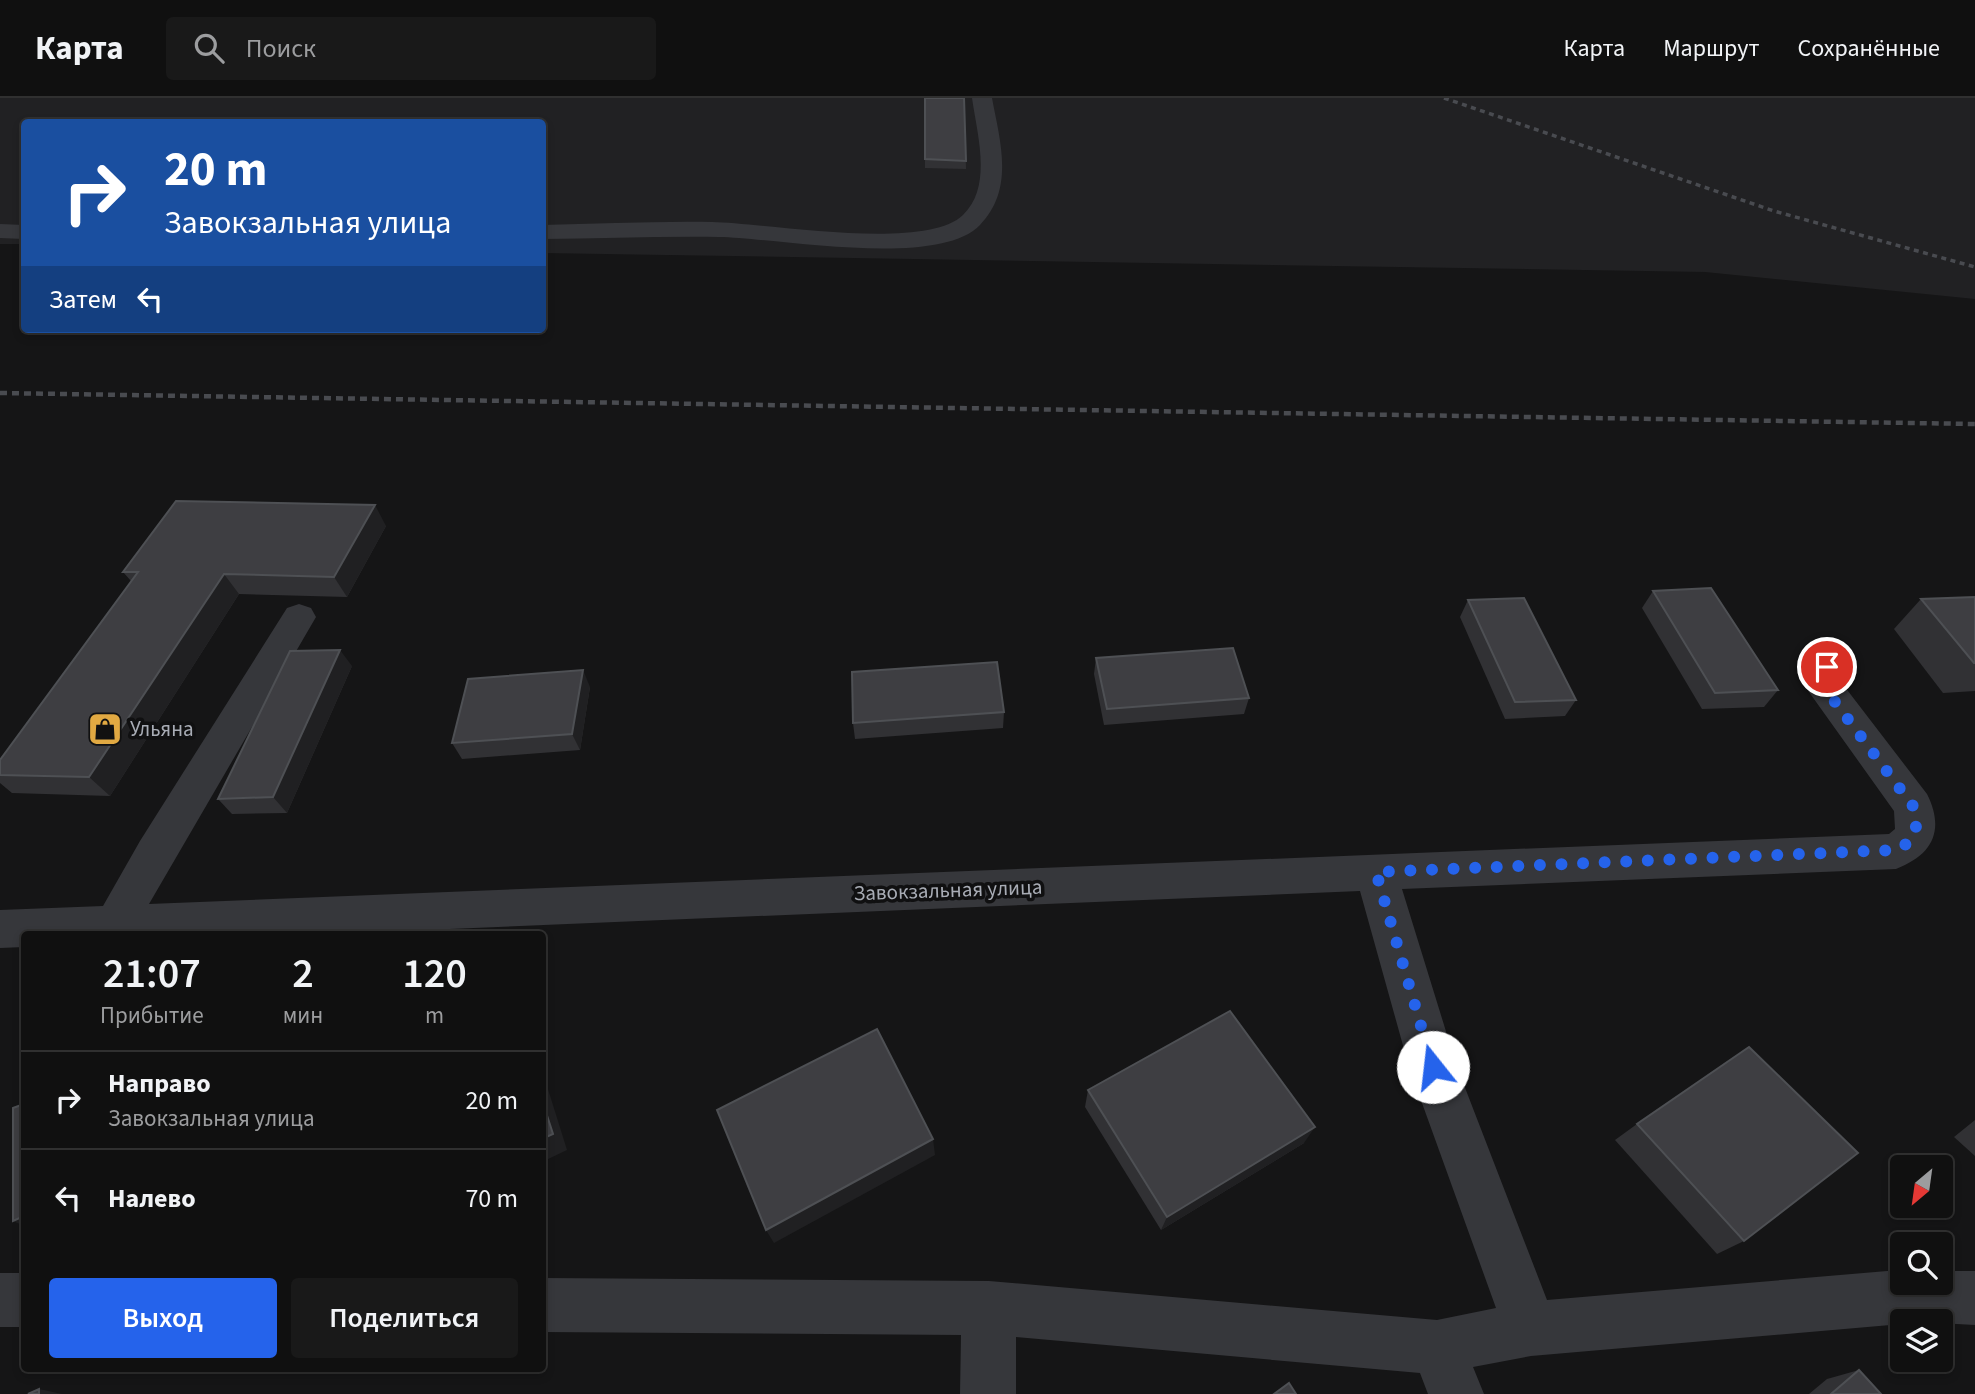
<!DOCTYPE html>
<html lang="ru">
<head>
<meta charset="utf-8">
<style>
	:root { --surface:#101010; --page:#191919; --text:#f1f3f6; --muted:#9c9d9f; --line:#303030; --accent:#2563eb }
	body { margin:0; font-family:"Source Sans 3",sans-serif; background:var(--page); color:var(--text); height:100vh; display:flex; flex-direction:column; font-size:26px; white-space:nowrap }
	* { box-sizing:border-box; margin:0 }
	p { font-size:23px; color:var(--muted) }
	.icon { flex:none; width:38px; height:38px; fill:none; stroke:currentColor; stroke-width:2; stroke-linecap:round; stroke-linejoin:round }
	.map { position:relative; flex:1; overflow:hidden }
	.details { position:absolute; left:21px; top:833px; width:525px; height:441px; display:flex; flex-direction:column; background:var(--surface); border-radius:7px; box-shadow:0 4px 10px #0003,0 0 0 2px var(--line) }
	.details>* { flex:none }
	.banner { position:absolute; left:21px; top:21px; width:525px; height:214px; border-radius:7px; box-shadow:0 4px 10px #0003,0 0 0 2px var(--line); background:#1a4fa0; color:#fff; overflow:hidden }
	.needle { width:46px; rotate:209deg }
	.tools { position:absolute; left:1890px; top:1057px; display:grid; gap:14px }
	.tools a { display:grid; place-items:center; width:63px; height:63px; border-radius:7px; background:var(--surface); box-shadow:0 4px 10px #0003,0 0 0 2px var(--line); font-size:35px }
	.pin { position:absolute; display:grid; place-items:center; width:60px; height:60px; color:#fff; margin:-30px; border:4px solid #fff; border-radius:50%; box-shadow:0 2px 7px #0007 }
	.me { position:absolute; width:77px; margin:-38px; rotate:344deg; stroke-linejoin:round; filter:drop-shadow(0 0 5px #0008) }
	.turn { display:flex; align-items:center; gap:24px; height:147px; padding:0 28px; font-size:32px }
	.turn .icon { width:91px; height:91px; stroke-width:2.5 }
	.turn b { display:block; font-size:49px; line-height:60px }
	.then { display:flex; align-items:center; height:66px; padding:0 28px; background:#0003; gap:14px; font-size:26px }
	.eta { display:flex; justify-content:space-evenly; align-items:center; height:119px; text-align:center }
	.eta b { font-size:42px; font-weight:600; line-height:49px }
	.primary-button { display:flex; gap:14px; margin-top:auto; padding:14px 28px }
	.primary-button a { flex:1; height:80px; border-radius:7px; background:var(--accent); color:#fff; font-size:28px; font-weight:600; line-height:80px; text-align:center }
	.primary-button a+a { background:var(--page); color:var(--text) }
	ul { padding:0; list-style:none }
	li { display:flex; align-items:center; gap:21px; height:98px; padding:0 28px; border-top:2px solid var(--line) }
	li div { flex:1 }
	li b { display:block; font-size:26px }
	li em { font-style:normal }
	header { display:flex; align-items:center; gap:42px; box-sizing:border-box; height:98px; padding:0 35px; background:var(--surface); border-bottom:2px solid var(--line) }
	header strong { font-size:33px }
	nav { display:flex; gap:38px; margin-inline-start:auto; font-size:24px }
	.search { width:490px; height:63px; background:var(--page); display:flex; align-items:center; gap:18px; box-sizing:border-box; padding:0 24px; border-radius:7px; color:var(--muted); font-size:26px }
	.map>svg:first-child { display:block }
	.built { fill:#212123 }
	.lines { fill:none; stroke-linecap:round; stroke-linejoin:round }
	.minor { fill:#36373b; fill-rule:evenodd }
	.rail-far1 { stroke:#494b50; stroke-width:3.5; stroke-dasharray:5 4.5; stroke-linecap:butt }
	.rail { stroke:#494b50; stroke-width:4.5; stroke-dasharray:7 5; stroke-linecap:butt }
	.wall { fill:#313134 }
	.shaded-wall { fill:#202022 }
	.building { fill:#3e3e42; stroke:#4e5054; stroke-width:2 }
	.route { stroke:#2563eb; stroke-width:12; stroke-dasharray:0 21.6 }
	.labels { text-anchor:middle; stroke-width:7; stroke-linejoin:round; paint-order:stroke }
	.poi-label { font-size:21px; fill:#a8acb5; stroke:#101011; text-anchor:start }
	.street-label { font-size:21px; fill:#a8acb5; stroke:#101011 }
</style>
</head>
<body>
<header>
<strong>Карта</strong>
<div class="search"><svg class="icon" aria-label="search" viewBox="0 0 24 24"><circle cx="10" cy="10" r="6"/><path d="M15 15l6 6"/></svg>Поиск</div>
<nav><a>Карта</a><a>Маршрут</a><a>Сохранённые</a></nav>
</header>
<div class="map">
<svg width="1975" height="1296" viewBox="0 0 1975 1296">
	<rect width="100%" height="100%" fill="#151516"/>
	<path class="built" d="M 0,0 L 1975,0 L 1975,201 L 1705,174 L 543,155 L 542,24 L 24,24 L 24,146 L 0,146 Z"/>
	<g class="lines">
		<g class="minor">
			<path d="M 972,0 L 992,0 C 1000,43 1015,91 980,127 C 938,171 778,140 719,139 C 660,138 601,141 542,141 L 542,127 C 599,126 656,123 712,124 C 766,125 925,154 963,117 C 993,88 977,36 972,0 Z"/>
			<path d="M 0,126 L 24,127 L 24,141 L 0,140 Z"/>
			<path d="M 299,506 L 311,510 L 316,519 L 149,806 L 1889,736 L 1895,731 L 1894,713 L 1799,580 C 1804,560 1821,554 1840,559 L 1845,569 L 1838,580 L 1927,696 C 1945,732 1933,757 1896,771 L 1402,791 L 1457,969 L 1547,1202 L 1899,1172 L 1902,1172 L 1902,1185 L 1941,1185 L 1941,1173 L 1975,1173 L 1975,1227 L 1902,1223 L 1902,1226 L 1531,1258 L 1473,1269 L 1484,1296 L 1428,1296 L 1420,1275 L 1016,1239 L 1016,1296 L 960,1296 L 961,1237 L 542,1234 L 542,1180 L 989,1183 L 1437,1222 L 1496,1210 L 1409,969 L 1360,793 L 329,836 L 24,836 L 24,849 L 0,850 L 0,812 L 103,808 L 140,743 L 287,510 Z"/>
			<rect x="0" y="1175" width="24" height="54"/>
		</g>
		<path class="rail-far1" d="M 1444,0 L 1774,113 L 1975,169"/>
		<path class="rail" d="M 0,295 L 1975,326"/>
	</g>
	<g class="wall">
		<path d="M 964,0 L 966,71 L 925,70 L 925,61 Z"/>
		<path d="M 386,428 L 347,499 L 239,496 L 110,698 L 12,695 L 0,685 L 0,662 L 131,483 L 123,474 Z"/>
		<path d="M 1653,493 L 1778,592 L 1764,609 L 1702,611 L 1642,510 Z"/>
		<path d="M 1975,499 L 1975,593 L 1943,595 L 1894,531 L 1921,501 Z"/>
		<path d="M 1468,502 L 1576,602 L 1565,618 L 1505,621 L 1460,519 Z"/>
		<path d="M 1096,560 L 1249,600 L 1244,616 L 1104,627 L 1094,576 Z"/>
		<path d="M 352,568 L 287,715 L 232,716 L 218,701 Z"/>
		<path d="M 590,589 L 580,652 L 462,661 L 452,645 Z"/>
		<path d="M 1004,614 L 1003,630 L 855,641 L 853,625 Z"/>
		<path d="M 1088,992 L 1304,1045 L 1161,1132 L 1085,1009 Z"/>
		<path d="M 1975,1022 L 1975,1058 L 1954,1039 Z"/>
		<path d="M 1637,1026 L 1744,1143 L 1717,1156 L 1615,1042 Z"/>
		<path d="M 1859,1272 L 1881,1296 L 1809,1296 L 1827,1281 Z"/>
	</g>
	<g class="shaded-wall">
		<path d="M 375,407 L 386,428 L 347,499 L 334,479 Z"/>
		<path d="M 224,476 L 239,496 L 110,698 L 89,679 Z"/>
		<path d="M 340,552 L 352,568 L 287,715 L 273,699 Z"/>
		<path d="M 583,572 L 590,589 L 580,652 L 572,636 Z"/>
		<path d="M 542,972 L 567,1052 L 542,1064 Z"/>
		<path d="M 1315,1029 L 1304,1045 L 1161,1132 L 1167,1119 Z"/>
		<path d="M 933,1041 L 935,1057 L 774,1145 L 766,1132 Z"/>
		<path d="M 24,1118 L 24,1128 L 13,1123 Z"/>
		<path d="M 39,1291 L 62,1296 L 39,1296 Z"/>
	</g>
	<g class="building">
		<path d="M 925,0 L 964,0 L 966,63 L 925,61 Z"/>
		<path d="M 176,403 L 375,407 L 334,479 L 224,476 L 89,679 L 0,677 L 0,662 L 138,474 L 123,474 Z"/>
		<path d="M 1711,490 L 1778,592 L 1715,595 L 1653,493 Z"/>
		<path d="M 1975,499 L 1975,565 L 1974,565 L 1921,501 Z"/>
		<path d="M 1524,500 L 1576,602 L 1515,604 L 1468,502 Z"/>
		<path d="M 1233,550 L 1249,600 L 1107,611 L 1096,560 Z"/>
		<path d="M 340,552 L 273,699 L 218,701 L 290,553 Z"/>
		<path d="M 997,564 L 1004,614 L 853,625 L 852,574 Z"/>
		<path d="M 583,572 L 572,636 L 452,645 L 468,581 Z"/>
		<path d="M 1230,913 L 1315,1029 L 1167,1119 L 1088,992 Z"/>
		<path d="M 877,931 L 933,1041 L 766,1132 L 717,1012 Z"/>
		<path d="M 1749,949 L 1858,1055 L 1744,1143 L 1637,1026 Z"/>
		<path d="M 542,1002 L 553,1036 L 542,1041 Z"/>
		<path d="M 24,1006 L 24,1118 L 13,1123 L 13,1010 Z"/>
		<path d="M 1859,1272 L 1881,1296 L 1831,1296 Z"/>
		<path d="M 1289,1285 L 1296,1296 L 1274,1296 Z"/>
		<path d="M 39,1291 L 39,1296 L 28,1296 Z"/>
	</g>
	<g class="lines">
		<path class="route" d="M 1433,969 L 1376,774 L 1896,752 C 1919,740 1918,732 1913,708 L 1817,580 L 1818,575 L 1827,569"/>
	</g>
	<defs>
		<g id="shop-square" transform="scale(1.75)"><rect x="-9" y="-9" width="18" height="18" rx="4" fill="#e1a942" stroke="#101011"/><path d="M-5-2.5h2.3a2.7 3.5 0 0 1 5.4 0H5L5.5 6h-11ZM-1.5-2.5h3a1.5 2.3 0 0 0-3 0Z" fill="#111"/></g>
	</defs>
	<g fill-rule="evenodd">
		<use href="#shop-square" x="105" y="631"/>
	</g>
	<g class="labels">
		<g class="poi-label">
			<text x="130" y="638">Ульяна</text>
		</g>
		<g class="street-label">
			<text transform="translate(948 792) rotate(-2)" y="7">Завокзальная улица</text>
		</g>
	</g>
</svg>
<div class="tools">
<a><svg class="needle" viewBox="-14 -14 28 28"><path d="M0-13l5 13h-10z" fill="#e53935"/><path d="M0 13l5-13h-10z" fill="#9c9d9f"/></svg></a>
<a><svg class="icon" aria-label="search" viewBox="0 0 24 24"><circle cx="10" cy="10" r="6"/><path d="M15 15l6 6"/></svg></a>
<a><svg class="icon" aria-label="layers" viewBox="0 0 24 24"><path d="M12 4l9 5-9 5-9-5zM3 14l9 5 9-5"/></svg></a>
</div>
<div class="pin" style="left:1827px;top:569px;background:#d93025"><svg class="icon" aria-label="arrive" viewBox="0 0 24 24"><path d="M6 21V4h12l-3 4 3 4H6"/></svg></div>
<svg class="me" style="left:1433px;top:969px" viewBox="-20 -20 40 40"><circle r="19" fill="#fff"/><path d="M0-13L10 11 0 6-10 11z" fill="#2563eb"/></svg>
<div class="banner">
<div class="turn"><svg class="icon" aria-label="right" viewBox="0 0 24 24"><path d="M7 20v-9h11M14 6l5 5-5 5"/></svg><div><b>20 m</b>Завокзальная улица</div></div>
<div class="then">Затем<svg class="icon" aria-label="left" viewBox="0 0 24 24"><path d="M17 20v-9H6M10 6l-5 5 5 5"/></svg></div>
</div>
<section class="details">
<div class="eta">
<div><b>21:07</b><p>Прибытие</p></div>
<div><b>2</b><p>мин</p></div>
<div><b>120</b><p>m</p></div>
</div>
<ul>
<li><svg class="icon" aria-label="right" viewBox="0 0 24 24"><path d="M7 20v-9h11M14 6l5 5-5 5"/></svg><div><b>Направо</b><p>Завокзальная улица</p></div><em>20 m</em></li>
<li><svg class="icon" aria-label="left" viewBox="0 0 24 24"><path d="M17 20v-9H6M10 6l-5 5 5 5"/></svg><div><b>Налево</b></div><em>70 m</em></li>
</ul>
<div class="primary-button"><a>Выход</a><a>Поделиться</a></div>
</section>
</div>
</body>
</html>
